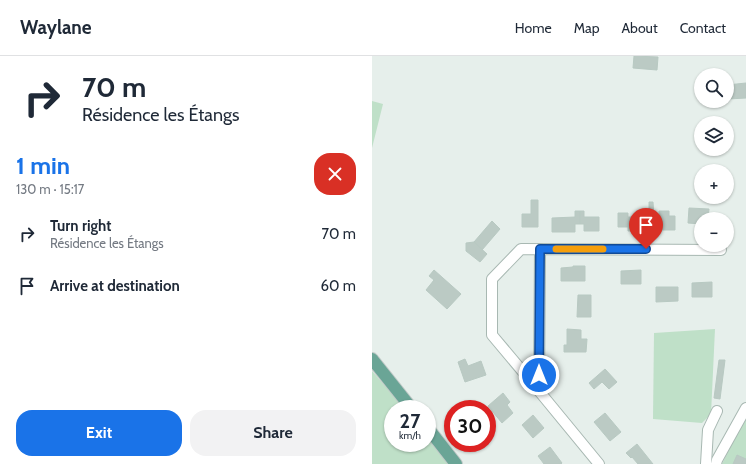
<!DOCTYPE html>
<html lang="en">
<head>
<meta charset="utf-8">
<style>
	:root { --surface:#fff; --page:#f2f2f3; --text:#1f2937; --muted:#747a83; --line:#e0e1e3; --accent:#1a73e8 }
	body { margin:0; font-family:Cabin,sans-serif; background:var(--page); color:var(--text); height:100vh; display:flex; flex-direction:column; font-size:15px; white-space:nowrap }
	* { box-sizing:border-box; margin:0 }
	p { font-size:13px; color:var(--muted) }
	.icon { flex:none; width:22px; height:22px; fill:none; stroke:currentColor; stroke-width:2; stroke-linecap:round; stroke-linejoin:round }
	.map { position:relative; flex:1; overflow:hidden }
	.panel { display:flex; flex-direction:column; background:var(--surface); width:372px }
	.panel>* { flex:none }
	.top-card { background:#fff; color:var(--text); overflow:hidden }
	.controls { position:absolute; left:322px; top:12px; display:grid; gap:8px }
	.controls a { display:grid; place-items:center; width:40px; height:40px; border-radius:50%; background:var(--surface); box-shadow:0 1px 3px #0004; font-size:20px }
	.speed { position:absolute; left:12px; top:344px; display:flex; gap:8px; font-size:20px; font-weight:700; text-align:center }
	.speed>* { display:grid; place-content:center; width:52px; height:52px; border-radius:50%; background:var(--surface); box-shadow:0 1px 3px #0004; line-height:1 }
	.speed small { font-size:10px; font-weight:400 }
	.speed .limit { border:6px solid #d22; background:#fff; color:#111 }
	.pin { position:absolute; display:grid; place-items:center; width:34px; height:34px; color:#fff; margin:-41px -17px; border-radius:50% 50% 50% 0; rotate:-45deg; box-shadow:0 0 4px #0007 }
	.pin .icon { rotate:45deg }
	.me { position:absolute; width:44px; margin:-22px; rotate:0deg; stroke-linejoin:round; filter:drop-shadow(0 0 3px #0008) }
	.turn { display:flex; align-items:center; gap:14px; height:84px; padding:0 16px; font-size:18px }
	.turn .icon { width:52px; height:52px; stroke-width:2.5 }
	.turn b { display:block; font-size:28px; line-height:34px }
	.round { display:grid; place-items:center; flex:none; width:42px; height:42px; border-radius:16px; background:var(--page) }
	.summary { display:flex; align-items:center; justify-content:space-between; height:68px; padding:0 16px }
	h1 { font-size:24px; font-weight:700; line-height:30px; color:var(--accent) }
	.action { display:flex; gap:8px; margin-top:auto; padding:8px 16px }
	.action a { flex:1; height:46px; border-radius:16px; background:var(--accent); color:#fff; font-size:16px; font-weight:700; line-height:46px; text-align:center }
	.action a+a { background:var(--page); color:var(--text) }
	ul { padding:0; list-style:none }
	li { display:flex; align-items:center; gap:12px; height:52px; padding:0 16px }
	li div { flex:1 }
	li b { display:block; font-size:15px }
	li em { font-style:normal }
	header { display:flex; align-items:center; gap:24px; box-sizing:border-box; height:56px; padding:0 20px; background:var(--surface); border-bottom:1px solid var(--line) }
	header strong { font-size:19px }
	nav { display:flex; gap:22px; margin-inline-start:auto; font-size:14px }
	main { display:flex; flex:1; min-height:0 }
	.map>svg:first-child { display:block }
	.green { fill:#bfe0c8 }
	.building { fill:#bbcac4; stroke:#b8c9c2 }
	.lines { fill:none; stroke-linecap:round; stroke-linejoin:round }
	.minor-casing { stroke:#a8b8b2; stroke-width:12 }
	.primary-casing { stroke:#c2cac8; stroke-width:14 }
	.minor { stroke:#fff; stroke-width:10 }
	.primary { stroke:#6aa596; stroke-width:12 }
	.route-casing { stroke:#114b97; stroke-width:10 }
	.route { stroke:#1a73e8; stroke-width:7 }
	.slow { stroke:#f59e0b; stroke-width:7 }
</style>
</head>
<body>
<header>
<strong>Waylane</strong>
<nav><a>Home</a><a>Map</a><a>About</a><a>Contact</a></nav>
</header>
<main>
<section class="panel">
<div class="top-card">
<div class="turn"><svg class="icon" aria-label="right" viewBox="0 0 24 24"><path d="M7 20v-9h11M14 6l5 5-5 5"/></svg><div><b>70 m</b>Résidence les Étangs</div></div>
</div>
<div class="summary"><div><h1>1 min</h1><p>130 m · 15:17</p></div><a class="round" style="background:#d93025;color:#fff"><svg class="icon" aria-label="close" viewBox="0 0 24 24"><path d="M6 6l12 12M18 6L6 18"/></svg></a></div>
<ul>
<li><svg class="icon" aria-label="right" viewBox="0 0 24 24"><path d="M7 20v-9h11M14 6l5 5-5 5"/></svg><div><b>Turn right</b><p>Résidence les Étangs</p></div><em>70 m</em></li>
<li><svg class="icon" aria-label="arrive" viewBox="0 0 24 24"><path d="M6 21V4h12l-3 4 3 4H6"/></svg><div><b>Arrive at destination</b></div><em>60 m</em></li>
</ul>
<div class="action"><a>Exit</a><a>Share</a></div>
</section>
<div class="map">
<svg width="374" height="408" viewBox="0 0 374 408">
	<rect width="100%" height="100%" fill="#e6efeb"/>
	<g class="green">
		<path d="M 0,45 L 11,48 L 0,92 Z"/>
		<path d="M 343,273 L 339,358 L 330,367 L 281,363 L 282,277 Z"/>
		<path d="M 0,315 L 33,353 L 21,353 L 21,387 L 55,387 L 55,379 L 79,408 L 0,408 Z"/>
		<path d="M 374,359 L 374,408 L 350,408 Z"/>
	</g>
	<g class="building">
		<path d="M 262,0 L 286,1 L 285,14 L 261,12 Z"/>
		<path d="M 374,27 L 374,42 L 356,43 L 355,29 Z"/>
		<path d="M 159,144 L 166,144 L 166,171 L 150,171 L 150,158 L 159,158 Z"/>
		<path d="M 277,146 L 281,146 L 282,161 L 287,161 L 287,155 L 297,155 L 297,160 L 303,160 L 303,174 L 281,174 L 282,167 L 277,167 Z"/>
		<path d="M 317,152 L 337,153 L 336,163 L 329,163 L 329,168 L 316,167 Z"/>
		<path d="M 277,153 L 277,167 L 272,167 L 272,174 L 256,175 L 256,171 L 246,171 L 246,157 L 256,157 L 256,161 L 272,161 L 272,154 Z"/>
		<path d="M 203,155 L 208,155 L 208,168 L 203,168 L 203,176 L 180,176 L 180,162 L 203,161 Z"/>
		<path d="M 208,155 L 212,155 L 212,161 L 227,161 L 227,175 L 212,175 L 212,168 L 208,168 Z"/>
		<path d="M 120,165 L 128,173 L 110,194 L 102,186 Z"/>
		<path d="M 102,186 L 115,198 L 108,206 L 94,195 L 94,187 Z"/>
		<path d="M 201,210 L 213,210 L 213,225 L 189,225 L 189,212 L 201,211 Z"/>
		<path d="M 62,214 L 89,238 L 75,253 L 54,234 L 62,224 L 57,220 Z"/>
		<path d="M 269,214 L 269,228 L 249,228 L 249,215 Z"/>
		<path d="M 340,226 L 340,241 L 320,241 L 320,227 Z"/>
		<path d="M 284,231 L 306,231 L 306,245 L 284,246 Z"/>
		<path d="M 206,239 L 219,239 L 219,261 L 205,261 Z"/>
		<path d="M 195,273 L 209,274 L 209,283 L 215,283 L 214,296 L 192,296 L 192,289 L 195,289 Z"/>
		<path d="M 93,303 L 96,310 L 109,305 L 114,319 L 93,326 L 86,306 Z"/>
		<path d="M 347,304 L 353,304 L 348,343 L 342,342 Z"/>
		<path d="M 233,313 L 245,326 L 237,333 L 230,326 L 222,333 L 217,327 Z"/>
		<path d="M 131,337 L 138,346 L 135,349 L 141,357 L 130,367 L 116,350 Z"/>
		<path d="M 233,357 L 249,376 L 238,385 L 222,366 Z"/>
		<path d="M 161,359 L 172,372 L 161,382 L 150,369 Z"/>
		<path d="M 265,388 L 281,408 L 266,408 L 260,401 L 259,402 L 254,397 Z"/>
		<path d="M 178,391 L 190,407 L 189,408 L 172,408 L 166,400 Z"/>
		<path d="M 365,399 L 374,403 L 374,408 L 361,408 Z"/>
	</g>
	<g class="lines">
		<g class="minor-casing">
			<g id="minor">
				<path d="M 167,335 L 168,193"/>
				<path d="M 227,408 L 167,335 L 120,279 L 120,223 L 149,193 L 349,194"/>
				<path d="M 334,408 L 336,374 L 345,355"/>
				<path d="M 344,408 L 345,404 L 374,352"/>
			</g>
		</g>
		<g class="primary-casing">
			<g id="primary">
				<path d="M 0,303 L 40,353"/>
				<path d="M 55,371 L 84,408"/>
			</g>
		</g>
		<use href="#minor" class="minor"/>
		<use href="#primary" class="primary"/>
	</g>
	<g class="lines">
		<g class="route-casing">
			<path id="route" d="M 167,319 L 168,193 L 274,193"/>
		</g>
		<use href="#route" class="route"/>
		<path class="slow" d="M 184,193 L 231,193"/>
	</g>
</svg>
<div class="controls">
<a><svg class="icon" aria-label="search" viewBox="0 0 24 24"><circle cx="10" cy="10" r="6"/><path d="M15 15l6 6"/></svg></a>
<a><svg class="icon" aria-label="layers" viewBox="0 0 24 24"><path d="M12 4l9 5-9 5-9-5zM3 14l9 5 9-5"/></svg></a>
<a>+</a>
<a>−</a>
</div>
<div class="speed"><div>27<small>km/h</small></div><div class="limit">30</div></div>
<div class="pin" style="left:274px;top:193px;background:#d93025"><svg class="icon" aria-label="arrive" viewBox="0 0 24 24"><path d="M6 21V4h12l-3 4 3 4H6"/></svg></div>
<svg class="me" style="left:167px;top:319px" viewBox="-20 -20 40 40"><circle r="17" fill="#1a73e8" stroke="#fff" stroke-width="3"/><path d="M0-11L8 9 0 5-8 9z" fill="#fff"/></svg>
</div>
</main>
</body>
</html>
